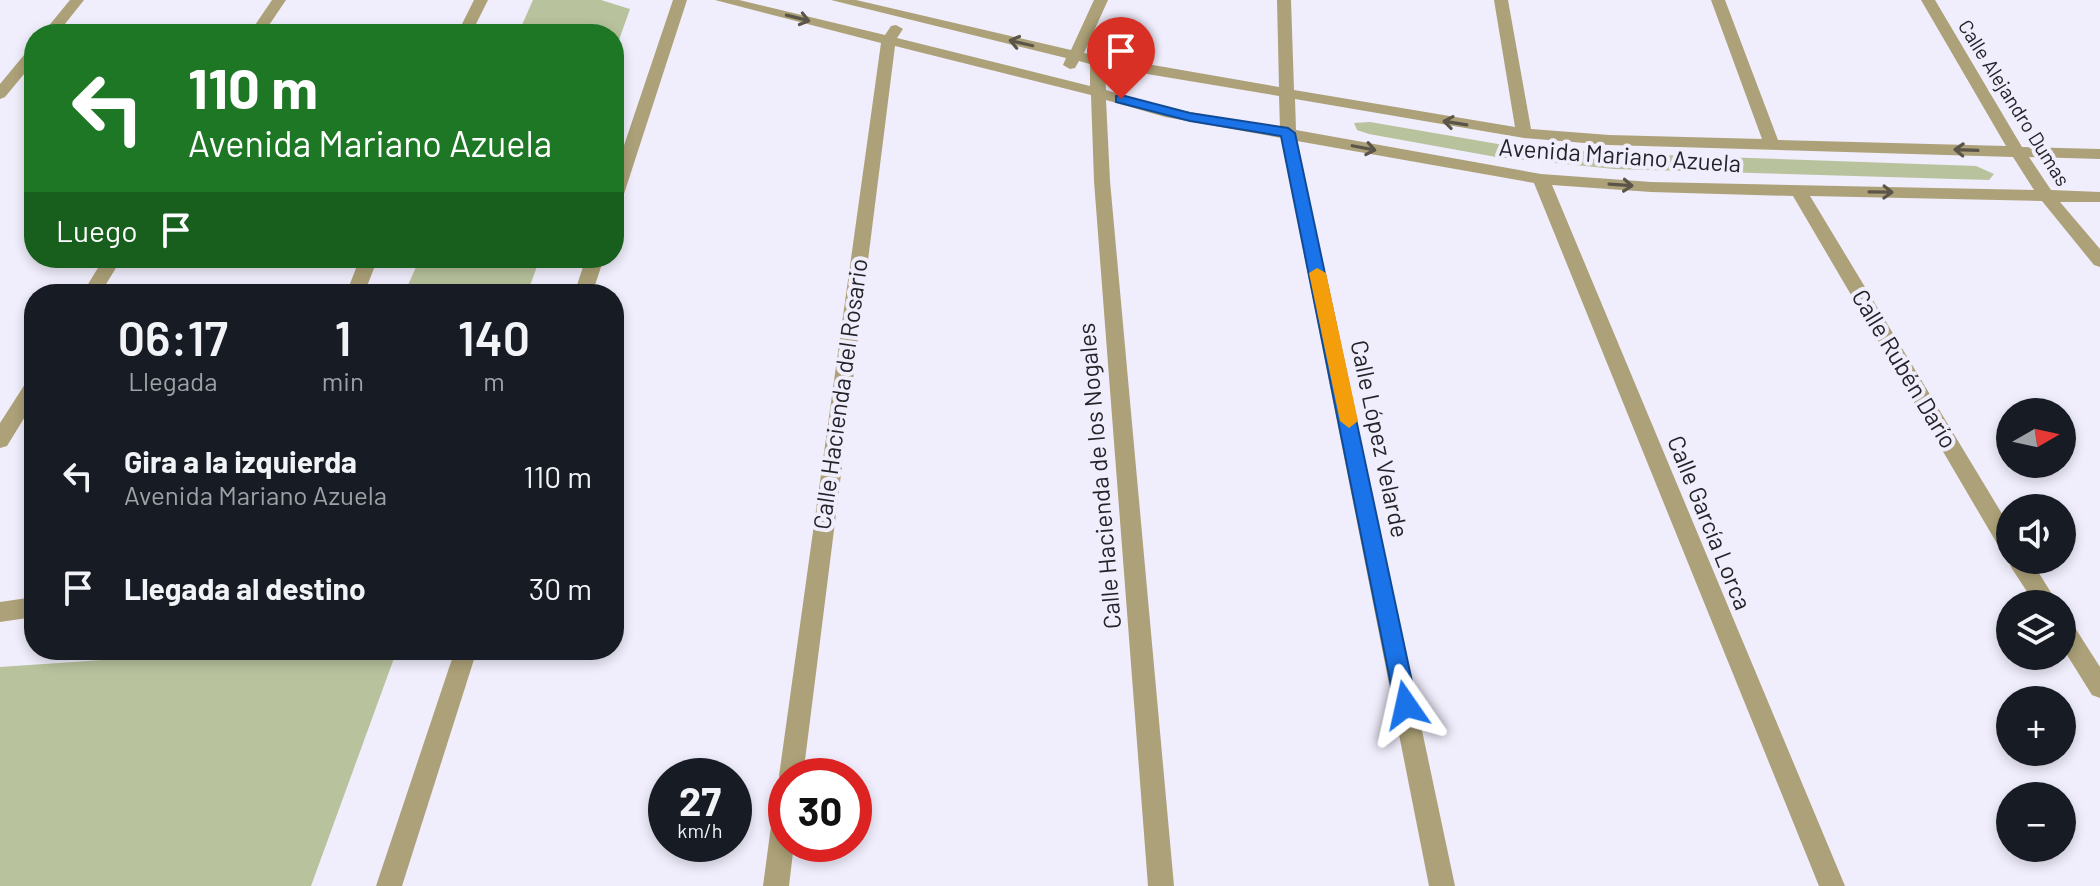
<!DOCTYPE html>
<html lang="es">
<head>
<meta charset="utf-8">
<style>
	:root { --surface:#171b24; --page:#20242c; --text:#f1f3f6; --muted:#9ea1a6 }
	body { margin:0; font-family:Barlow,sans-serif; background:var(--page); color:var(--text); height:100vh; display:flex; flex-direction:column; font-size:30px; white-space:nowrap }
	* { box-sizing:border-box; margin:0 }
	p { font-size:26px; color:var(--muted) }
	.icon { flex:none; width:44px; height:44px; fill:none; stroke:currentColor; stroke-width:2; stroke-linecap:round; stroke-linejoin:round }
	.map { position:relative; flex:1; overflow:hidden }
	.details { position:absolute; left:24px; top:284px; width:600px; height:376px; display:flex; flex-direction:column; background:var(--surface); border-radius:32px; box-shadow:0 4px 12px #0003 }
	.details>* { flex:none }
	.banner { position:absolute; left:24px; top:24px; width:600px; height:244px; border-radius:32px; box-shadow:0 4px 12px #0003; background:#1e7725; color:#fff; overflow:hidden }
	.needle { width:52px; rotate:81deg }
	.buttons { position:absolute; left:1996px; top:398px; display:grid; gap:16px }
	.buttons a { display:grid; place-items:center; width:80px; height:80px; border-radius:50%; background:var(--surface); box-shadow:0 4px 12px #0003; font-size:40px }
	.speed { position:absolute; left:648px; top:758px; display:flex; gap:16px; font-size:40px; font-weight:700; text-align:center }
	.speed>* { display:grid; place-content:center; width:104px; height:104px; border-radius:50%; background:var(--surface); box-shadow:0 4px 12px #0003; line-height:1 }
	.speed small { font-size:20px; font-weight:400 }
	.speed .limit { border:12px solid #d22; background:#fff; color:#111 }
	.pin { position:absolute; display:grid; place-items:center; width:68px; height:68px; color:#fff; margin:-82px -34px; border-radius:50% 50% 50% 0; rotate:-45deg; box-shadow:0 0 8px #0007 }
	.pin .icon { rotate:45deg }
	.me { position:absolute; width:88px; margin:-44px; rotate:349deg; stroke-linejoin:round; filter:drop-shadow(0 0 6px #0008) }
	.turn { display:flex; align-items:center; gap:28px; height:168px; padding:0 32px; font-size:36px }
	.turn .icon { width:104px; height:104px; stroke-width:2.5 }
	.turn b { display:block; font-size:56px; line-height:68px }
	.then { display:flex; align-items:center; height:76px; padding:0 32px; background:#0003; gap:16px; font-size:30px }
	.eta { display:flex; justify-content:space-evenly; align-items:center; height:136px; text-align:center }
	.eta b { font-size:48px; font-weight:600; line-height:56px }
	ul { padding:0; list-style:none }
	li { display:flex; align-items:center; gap:24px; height:112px; padding:0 32px }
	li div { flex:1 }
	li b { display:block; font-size:30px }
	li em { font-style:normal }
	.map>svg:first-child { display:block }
	.green { fill:#b8c29c }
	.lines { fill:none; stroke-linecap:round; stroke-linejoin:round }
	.street { fill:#aca178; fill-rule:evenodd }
	.oneway { stroke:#5a5548 }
	.route { fill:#1a73e8; stroke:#114b97; stroke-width:2 }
	.slow { fill:#f59e0b }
	.labels { text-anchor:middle; stroke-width:8; stroke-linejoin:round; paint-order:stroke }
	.far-street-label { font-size:20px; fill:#242328; stroke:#f0edfc }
	.street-label { font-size:24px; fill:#242328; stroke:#f0edfc }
</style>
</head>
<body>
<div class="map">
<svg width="2100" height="886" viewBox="0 0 2100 886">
	<rect width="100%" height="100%" fill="#f0edfc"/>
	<g class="green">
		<path d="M 533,0 L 601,0 L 630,9 L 614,54 L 614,34 L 518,34 Z"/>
		<path d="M 1370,122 L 1498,144 L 1606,153 L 1976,166 L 1994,174 L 1989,180 L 1614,169 L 1496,157 L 1369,134 L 1357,130 L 1354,123 Z"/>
		<path d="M 420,258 L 540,258 L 527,294 L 404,294 Z"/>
		<path d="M 248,650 L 397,650 L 311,886 L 0,886 L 0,667 Z"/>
	</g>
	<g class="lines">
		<g class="street">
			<path d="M 70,0 L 84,0 L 57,34 L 42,34 Z"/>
			<path d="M 272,0 L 286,0 L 263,34 L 249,34 Z"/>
			<path d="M 474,0 L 488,0 L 471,34 L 457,34 Z"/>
			<path d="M 673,0 L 687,0 L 622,200 L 614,205 L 614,175 Z"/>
			<path d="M 715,0 L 739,0 L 885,35 L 891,26 L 896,25 L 903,29 L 897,38 L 1090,86 L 1090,64 L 1079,61 L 1075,68 L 1070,69 L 1063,65 L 1066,58 L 831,0 L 856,0 L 1071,50 L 1094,0 L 1108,0 L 1084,53 L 1279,87 L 1277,0 L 1291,0 L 1294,90 L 1515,127 L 1494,0 L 1508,0 L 1531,129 L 1609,135 L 1762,139 L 1711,0 L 1725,0 L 1778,140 L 2006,146 L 1921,0 L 1935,0 L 2022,147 L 2100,149 L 2100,159 L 2029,157 L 2051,190 L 2100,192 L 2100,202 L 2060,202 L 2100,249 L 2100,267 L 2094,265 L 2042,201 L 1810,196 L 2010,527 L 2010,555 L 2002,552 L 1793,196 L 1651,192 L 1552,185 L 1845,886 L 1819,886 L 1534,183 L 1297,141 L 1455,886 L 1429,886 L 1281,138 L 1165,117 L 1106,100 L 1110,181 L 1174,886 L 1148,886 L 1094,181 L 1091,95 L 895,46 L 803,776 L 786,776 L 786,786 L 782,784 L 779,776 L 881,43 ZM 1105,67 L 1279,96 L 1280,128 L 1167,108 L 1106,90 ZM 1295,99 L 1524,138 L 1609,145 L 2013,157 L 2034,190 L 1651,182 L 1541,174 L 1296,130 Z"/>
			<path d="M 34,48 L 34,62 L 5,97 L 0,99 L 0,84 L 29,49 Z"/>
			<path d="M 104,258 L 122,258 L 100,294 L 82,294 Z"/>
			<path d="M 360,258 L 378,258 L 364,294 L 346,294 Z"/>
			<path d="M 586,258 L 604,258 L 592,294 L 574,294 Z"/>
			<path d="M 34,379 L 34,402 L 7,446 L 0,448 L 0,423 L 27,381 Z"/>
			<path d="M 2010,556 L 2010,560 L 2031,560 L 2058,604 L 2035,604 L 2011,567 L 2008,560 Z"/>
			<path d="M 34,597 L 34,617 L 0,622 L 0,602 Z"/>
			<path d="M 2062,617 L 2070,620 L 2100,667 L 2100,698 L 2092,695 L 2062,647 Z"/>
			<path d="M 455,650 L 477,650 L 402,886 L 376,886 Z"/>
			<path d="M 786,799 L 786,844 L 794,844 L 789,886 L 763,886 L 773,811 L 777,802 Z"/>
		</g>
	</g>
	<defs><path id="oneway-shaft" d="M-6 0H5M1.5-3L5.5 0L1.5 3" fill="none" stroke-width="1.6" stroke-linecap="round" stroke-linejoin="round" transform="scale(2)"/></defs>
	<g class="oneway">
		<use href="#oneway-shaft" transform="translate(798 18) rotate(14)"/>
		<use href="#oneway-shaft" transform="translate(1021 43) rotate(-167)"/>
		<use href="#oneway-shaft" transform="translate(1455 123) rotate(-171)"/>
		<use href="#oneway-shaft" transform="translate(1364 148) rotate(11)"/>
		<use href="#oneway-shaft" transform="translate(1966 150) rotate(-178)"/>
		<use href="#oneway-shaft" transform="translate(1621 185) rotate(4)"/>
		<use href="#oneway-shaft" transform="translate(1881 192) rotate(1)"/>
	</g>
	<path class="route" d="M 1121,95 L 1190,113 L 1288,128 L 1295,133 L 1417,705 L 1413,712 L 1406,715 L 1398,712 L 1395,705 L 1281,136 L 1190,121 L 1116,102 L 1116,96 Z"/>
	<path class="slow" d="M 1317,268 L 1326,273 L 1358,421 L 1349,428 L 1340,421 L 1309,273 Z"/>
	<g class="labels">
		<g class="far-street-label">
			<text transform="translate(2014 103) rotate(58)" y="7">Calle Alejandro Dumas</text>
		</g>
		<g class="street-label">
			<text transform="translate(1620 156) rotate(4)" y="8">Avenida Mariano Azuela</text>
			<text transform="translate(1904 369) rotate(59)" y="8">Calle Rubén Darío</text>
			<text transform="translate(841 394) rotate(-82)" y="8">Calle Hacienda del Rosario</text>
			<text transform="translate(1379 439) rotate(78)" y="8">Calle López Velarde</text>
			<text transform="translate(1100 476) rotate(-95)" y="8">Calle Hacienda de los Nogales</text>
			<text transform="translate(1709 523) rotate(68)" y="8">Calle García Lorca</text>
		</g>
	</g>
</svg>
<div class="buttons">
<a><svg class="needle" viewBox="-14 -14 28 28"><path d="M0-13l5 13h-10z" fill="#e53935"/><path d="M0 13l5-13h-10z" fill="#9ea1a6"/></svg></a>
<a><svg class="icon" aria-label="sound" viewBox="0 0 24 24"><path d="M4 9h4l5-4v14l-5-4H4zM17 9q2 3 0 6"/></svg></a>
<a><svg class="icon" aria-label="layers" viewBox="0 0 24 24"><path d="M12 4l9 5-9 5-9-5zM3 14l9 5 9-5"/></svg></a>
<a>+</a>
<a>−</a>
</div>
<div class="speed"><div>27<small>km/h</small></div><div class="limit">30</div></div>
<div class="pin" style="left:1121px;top:99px;background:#d93025"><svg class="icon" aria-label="arrive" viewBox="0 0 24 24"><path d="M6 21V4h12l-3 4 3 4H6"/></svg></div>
<svg class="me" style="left:1406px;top:705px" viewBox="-20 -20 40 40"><path d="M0-17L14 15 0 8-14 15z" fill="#1a73e8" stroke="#fff" stroke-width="4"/></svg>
<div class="banner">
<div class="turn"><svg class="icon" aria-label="left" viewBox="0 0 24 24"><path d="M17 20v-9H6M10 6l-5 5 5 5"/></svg><div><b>110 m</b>Avenida Mariano Azuela</div></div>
<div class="then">Luego<svg class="icon" aria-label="arrive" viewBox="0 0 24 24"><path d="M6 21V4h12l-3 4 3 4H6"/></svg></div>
</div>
<section class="details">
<div class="eta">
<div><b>06:17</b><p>Llegada</p></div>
<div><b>1</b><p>min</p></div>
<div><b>140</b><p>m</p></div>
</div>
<ul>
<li><svg class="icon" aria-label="left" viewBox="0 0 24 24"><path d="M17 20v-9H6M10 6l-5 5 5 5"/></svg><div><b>Gira a la izquierda</b><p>Avenida Mariano Azuela</p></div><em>110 m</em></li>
<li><svg class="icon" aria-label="arrive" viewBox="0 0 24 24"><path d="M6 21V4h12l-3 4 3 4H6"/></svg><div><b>Llegada al destino</b></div><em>30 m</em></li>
</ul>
</section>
</div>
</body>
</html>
